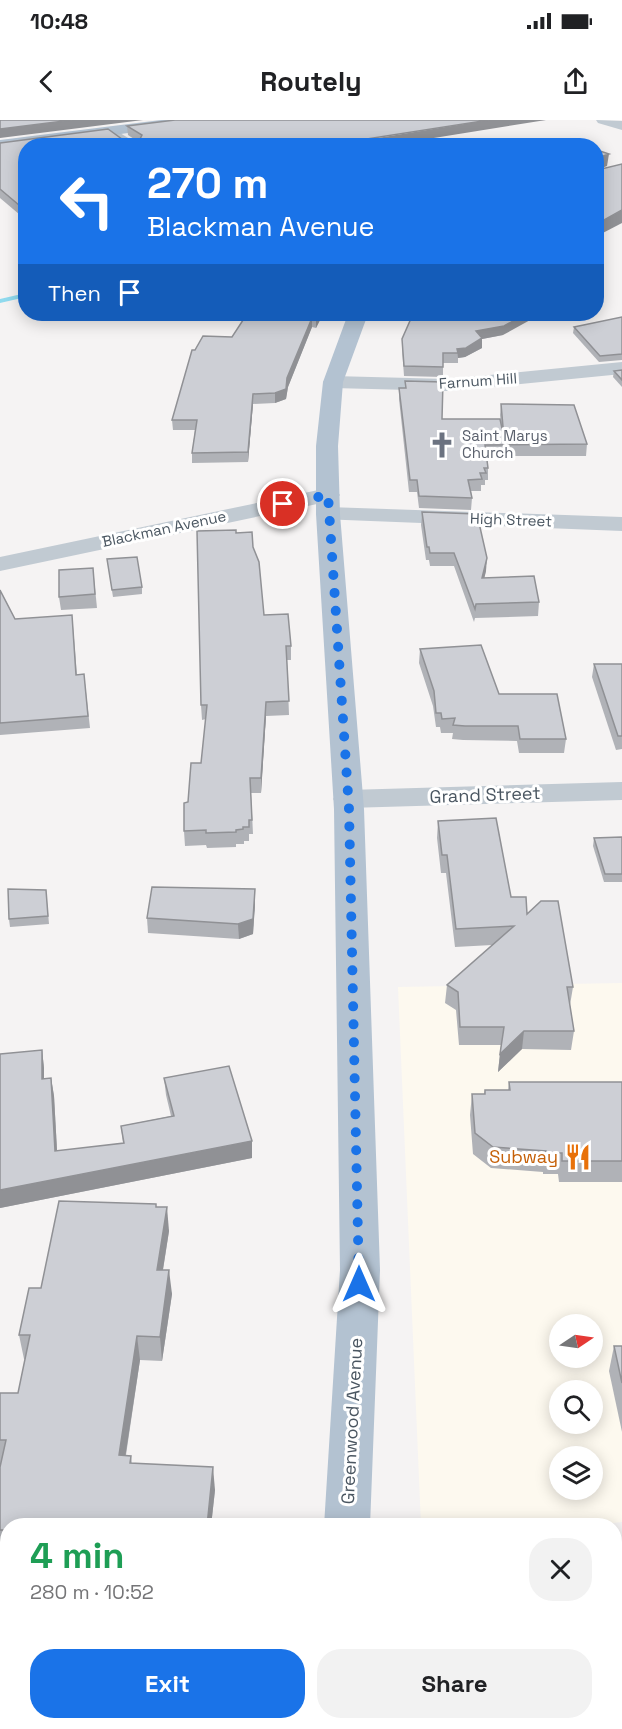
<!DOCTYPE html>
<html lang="en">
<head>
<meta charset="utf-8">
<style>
	:root { --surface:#fff; --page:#f2f2f2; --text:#202124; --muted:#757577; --accent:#1a73e8 }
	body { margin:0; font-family:"Space Grotesk",sans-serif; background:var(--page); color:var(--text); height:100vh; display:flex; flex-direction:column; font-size:22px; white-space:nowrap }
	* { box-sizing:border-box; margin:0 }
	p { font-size:20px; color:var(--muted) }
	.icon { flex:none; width:33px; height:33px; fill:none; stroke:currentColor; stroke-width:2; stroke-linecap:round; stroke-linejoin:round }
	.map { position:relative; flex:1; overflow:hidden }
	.drawer { position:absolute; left:0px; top:1398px; width:622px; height:212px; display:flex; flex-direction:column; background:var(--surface); border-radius:24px 24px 0 0; box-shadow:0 3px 15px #0003 }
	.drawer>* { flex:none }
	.top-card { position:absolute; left:18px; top:18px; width:586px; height:183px; border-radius:24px; box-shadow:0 3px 15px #0003; background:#1a73e8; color:#fff; overflow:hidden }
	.needle { width:39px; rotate:77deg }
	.controls { position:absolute; left:549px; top:1194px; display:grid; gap:12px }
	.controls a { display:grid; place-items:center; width:54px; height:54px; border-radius:50%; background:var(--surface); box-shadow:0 3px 15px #0003; font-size:30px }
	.pin { position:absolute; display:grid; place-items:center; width:51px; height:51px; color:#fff; margin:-26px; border:3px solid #fff; border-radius:50%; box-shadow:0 2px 6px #0007 }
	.me { position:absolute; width:66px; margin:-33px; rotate:0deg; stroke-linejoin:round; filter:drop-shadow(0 0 4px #0008) }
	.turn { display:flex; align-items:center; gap:21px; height:126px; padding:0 30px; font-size:27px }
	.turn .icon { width:78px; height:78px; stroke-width:2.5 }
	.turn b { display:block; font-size:42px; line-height:51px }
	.then { display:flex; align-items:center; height:57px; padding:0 30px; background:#0003; gap:12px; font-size:22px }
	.round { display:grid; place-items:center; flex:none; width:63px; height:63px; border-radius:24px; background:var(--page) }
	.summary { display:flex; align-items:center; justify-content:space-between; height:102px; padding:0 30px }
	h1 { font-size:36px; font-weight:600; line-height:45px; color:#1e9e55 }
	.button { display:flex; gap:12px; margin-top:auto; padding:12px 30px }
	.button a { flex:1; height:69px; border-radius:24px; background:var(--accent); color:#fff; font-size:24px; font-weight:600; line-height:69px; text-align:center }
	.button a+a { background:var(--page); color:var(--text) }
	.status { display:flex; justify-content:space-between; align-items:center; height:42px; padding:0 30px; background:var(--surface); direction:ltr }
	.status svg { height:16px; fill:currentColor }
	header { display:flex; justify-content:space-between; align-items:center; height:78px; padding:0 30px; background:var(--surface); font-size:27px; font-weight:600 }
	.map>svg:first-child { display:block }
	.commercial { fill:#fdf9ef; fill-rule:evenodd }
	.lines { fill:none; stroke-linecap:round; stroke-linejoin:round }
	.stream { fill:#90daee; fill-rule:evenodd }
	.minor { fill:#c1cad2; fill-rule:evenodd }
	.major { fill:#b3c2d1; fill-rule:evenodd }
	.wall { fill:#b0b2b7 }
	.shaded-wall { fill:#909195 }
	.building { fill:#cdcfd5; stroke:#909195; stroke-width:1.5 }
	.route { stroke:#1a73e8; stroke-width:10; stroke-dasharray:0 18 }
	.labels { text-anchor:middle; stroke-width:6; stroke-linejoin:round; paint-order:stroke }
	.far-street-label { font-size:15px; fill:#4a5661; stroke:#fff }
	.far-worship-label { font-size:15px; fill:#5b616d; stroke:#fff; text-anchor:start }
	.street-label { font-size:18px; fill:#4a5661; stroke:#fff }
	.food-label { font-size:18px; fill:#c56008; stroke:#fff; text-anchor:end }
</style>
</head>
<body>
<div class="status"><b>10:48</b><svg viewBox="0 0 49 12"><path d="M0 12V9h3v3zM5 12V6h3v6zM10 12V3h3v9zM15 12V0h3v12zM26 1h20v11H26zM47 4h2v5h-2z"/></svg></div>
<header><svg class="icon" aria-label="back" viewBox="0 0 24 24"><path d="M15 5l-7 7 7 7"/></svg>Routely<svg class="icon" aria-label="share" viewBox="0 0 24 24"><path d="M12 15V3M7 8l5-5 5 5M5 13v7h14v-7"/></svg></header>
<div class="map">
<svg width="622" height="1609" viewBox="0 0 622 1609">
	<rect width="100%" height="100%" fill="#f5f3f3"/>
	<path class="commercial" d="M 622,863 L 622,1402 L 587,1406 L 421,1405 L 398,867 ZM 560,1204 L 592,1204 L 592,1238 L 560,1238 ZM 560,1270 L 592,1270 L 592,1304 L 560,1304 ZM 560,1336 L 592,1336 L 592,1370 L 560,1370 Z"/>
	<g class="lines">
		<path class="stream" d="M 26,173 L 26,177 L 0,183 L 0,179 Z"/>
		<g class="minor">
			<path d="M 596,0 L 622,1 L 622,10 L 598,3 Z"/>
			<path d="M 112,8 L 141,26 L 123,26 L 105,12 Z"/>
			<path d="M 622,242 L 622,254 L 448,271 L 333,268 L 326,266 L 323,262 L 326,258 L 333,256 L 448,259 Z"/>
			<path d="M 328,368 L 336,370 L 340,375 L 336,380 L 0,451 L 0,437 Z"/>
			<path d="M 328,387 L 622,397 L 622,411 L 320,399 L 316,394 L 320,389 Z"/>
			<path d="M 622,662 L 622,680 L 348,688 L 337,685 L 333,679 L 337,673 L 348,670 Z"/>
		</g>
		<g class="major">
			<path d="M 161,0 L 203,0 L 196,4 L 0,30 L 0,20 Z"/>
			<path d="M 348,194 L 368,194 L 343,262 L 338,326 L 340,394 L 364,689 L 380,1150 L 370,1406 L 324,1406 L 340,1150 L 334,689 L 316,394 L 316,326 L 323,262 Z"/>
			<rect x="309" y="1602" width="52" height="7"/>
		</g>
	</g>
	<g class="wall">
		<path d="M 546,0 L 26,26 L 26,100 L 0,78 L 0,23 L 134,19 L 128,15 L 127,6 Z"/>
		<path d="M 247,194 L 323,194 L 316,208 L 312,207 L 288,267 L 286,279 L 275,283 L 253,284 L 248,342 L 192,343 L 192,333 L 195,310 L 173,310 L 172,300 L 195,230 L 232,217 Z"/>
		<path d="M 622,197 L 622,240 L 599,242 L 573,213 L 574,207 Z"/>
		<path d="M 503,215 L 482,219 L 482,228 L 465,237 L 458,238 L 458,243 L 443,243 L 443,257 L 404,256 L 402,228 L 402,219 Z"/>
		<path d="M 622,250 L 622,267 L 613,257 L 614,251 Z"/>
		<path d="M 405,261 L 442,299 L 501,304 L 500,295 L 501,284 L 587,324 L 586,336 L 487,336 L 488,348 L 488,360 L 485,360 L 485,365 L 481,365 L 481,371 L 471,371 L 472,378 L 471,390 L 419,388 L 417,372 L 409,372 L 399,279 L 399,268 L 405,268 Z"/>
		<path d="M 422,392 L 486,451 L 484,458 L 539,482 L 538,496 L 475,498 L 474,502 L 454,446 L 430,446 L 429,440 L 426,440 L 421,405 Z"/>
		<path d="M 236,413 L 253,427 L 264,495 L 291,526 L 291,540 L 287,540 L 289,595 L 266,596 L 261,673 L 251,673 L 253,714 L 249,714 L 249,721 L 244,721 L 244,724 L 236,724 L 236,727 L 207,728 L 206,725 L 185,726 L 184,711 L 188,682 L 201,643 L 206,599 L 202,600 L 201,585 Z"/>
		<path d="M 107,439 L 142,467 L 142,474 L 113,477 Z"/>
		<path d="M 93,448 L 97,488 L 61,490 L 59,477 Z"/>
		<path d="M 0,470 L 15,499 L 73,506 L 77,555 L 84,554 L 90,608 L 0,615 Z"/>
		<path d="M 420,529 L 499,574 L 566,619 L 564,633 L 519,633 L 517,621 L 463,620 L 452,619 L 453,613 L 441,613 L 440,607 L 436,607 L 433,586 L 419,543 Z"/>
		<path d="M 594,544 L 622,544 L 622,629 L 616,630 L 592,557 Z"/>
		<path d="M 438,701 L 527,794 L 573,867 L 570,885 L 574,911 L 571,930 L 522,929 L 498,952 L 501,925 L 459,925 L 456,890 L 445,883 L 447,865 L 492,825 L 455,827 L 446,753 L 441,753 L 437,718 Z"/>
		<path d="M 622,717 L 622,762 L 604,762 L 593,726 L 594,718 Z"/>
		<path d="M 255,769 L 255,784 L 253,814 L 239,819 L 148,813 L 147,798 Z"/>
		<path d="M 46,770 L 49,804 L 10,807 L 9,799 Z"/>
		<path d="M 42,930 L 44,948 L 44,959 L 51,958 L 54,976 L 57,1031 L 123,1023 L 121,1006 L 171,996 L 166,975 L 164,958 L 252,1021 L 252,1038 L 0,1088 Z"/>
		<path d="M 509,962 L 622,962 L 622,1062 L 559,1062 L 558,1054 L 543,1054 L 543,1052 L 491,1048 L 473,1034 L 470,995 L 472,974 L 484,974 L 485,970 L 508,970 Z"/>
		<path d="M 156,1087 L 169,1111 L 163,1150 L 172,1174 L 162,1241 L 140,1240 L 126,1335 L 131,1336 L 132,1344 L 215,1370 L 211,1406 L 8,1406 L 8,1433 L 0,1432 L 0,1347 L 1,1343 L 0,1343 L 0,1273 L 18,1273 L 25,1239 L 24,1239 L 19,1215 L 41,1168 Z"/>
		<path d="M 614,1226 L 622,1226 L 622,1312 L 609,1251 Z"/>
		<path d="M 524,1602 L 615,1602 L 620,1609 L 525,1609 Z"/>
	</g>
	<g class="shaded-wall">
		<path d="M 72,0 L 143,0 L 0,18 L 0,9 Z"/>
		<path d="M 489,0 L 546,0 L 384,26 L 328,26 Z"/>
		<path d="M 609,34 L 607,46 L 597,50 L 597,38 Z"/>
		<path d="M 622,90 L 622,103 L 597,116 L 597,104 Z"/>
		<path d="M 319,194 L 323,194 L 316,208 L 316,198 Z"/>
		<path d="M 526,194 L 541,194 L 503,215 L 482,219 L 482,228 L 465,237 L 458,238 L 457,229 L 476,211 Z"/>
		<path d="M 312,198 L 312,207 L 288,267 L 286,279 L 275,283 L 275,273 L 287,258 Z"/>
		<path d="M 253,274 L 253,284 L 248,342 L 248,332 Z"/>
		<path d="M 487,438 L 486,451 L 481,472 L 482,458 Z"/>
		<path d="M 266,582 L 266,596 L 261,673 L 261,658 Z"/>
		<path d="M 255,769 L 255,784 L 253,814 L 239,819 L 238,804 Z"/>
		<path d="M 524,911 L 522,929 L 498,952 L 500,934 Z"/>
		<path d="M 42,930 L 44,948 L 44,977 L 42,959 Z"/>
		<path d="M 51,958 L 54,976 L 58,1048 L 55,1031 Z"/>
		<path d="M 252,1021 L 252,1038 L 0,1088 L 0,1070 Z"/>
		<path d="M 167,1087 L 169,1111 L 159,1174 L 157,1150 Z"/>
		<path d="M 169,1150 L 172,1174 L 162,1241 L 160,1217 Z"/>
		<path d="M 137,1216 L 140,1240 L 122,1358 L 119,1335 Z"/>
		<path d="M 213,1347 L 215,1370 L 211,1406 L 207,1406 Z"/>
	</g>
	<g class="building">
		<path d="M 0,0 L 72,0 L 0,9 Z"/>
		<path d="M 175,0 L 489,0 L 328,25 L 329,26 L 26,26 L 26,91 L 0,69 L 0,23 L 108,9 L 122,19 L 140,19 L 142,15 L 127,6 Z"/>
		<path d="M 566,21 L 581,26 L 552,26 Z"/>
		<path d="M 597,30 L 609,34 L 597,38 Z"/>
		<path d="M 622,44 L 622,90 L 597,104 L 597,50 Z"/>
		<path d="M 247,194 L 319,194 L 316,198 L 312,198 L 287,258 L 286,269 L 275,273 L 253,274 L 248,332 L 192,333 L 197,300 L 172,300 L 192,230 L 195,230 L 203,216 L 232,217 Z"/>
		<path d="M 413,194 L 526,194 L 504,206 L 476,211 L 482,218 L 466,228 L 457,229 L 458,233 L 443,233 L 443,247 L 404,246 L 402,219 Z"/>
		<path d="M 622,197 L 622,234 L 600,236 L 574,207 Z"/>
		<path d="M 622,250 L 622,260 L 614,251 Z"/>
		<path d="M 405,261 L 443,262 L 442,299 L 500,299 L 504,318 L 501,284 L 574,285 L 587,324 L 485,325 L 488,348 L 484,348 L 486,353 L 480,353 L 482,359 L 468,360 L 472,378 L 419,376 L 417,360 L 410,360 L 399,268 L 406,268 Z"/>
		<path d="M 422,392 L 477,394 L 487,438 L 482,458 L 534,456 L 539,482 L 476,484 L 475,489 L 454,433 L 430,433 L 429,427 L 427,427 Z"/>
		<path d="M 236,410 L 236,413 L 252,412 L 253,427 L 259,442 L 264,495 L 288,494 L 291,526 L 286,526 L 289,581 L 266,582 L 261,658 L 250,658 L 252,700 L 249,700 L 249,707 L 243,707 L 243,709 L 236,710 L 236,712 L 206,713 L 206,710 L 184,711 L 184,683 L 188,682 L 191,643 L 201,643 L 207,585 L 201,585 L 197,411 Z"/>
		<path d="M 137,437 L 142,467 L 112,470 L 107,439 Z"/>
		<path d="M 93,448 L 95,474 L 59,477 L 59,450 Z"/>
		<path d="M 0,470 L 15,499 L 72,495 L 76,555 L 84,554 L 88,596 L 0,603 Z"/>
		<path d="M 481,525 L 499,574 L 557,574 L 566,619 L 520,619 L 518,606 L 465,606 L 453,605 L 455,598 L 442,599 L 441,593 L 436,593 L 434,571 L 420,529 Z"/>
		<path d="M 594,544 L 622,544 L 622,616 L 618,616 Z"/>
		<path d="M 496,698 L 511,777 L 526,777 L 527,794 L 541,781 L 558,781 L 573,867 L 567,867 L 574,911 L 524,911 L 500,934 L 504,907 L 460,907 L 458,872 L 447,865 L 514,806 L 456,809 L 447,735 L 442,735 L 438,701 Z"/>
		<path d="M 622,717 L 622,754 L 605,754 L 594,718 Z"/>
		<path d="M 152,767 L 255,769 L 253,799 L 238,804 L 147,798 Z"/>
		<path d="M 8,769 L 46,770 L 48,796 L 9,799 Z"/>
		<path d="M 42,930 L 42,959 L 51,958 L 55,1031 L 124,1023 L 121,1006 L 174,996 L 164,958 L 229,946 L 252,1021 L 0,1070 L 0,934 Z"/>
		<path d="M 509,962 L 622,962 L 622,1041 L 562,1041 L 562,1033 L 546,1033 L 546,1031 L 493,1027 L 475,1013 L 472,974 L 485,974 L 485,970 L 510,970 Z"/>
		<path d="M 59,1081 L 156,1084 L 156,1087 L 167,1087 L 157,1150 L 169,1150 L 160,1217 L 137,1216 L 119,1335 L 131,1336 L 130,1343 L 213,1347 L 207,1406 L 8,1406 L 8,1410 L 0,1410 L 0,1347 L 6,1320 L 0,1320 L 0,1273 L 18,1273 L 30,1215 L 19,1215 L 29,1168 L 41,1168 Z"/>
		<path d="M 614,1226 L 622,1226 L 622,1263 Z"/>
		<path d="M 615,1581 L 620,1609 L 528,1609 L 527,1602 L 615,1602 Z"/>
		<path d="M 37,1605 L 85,1605 L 85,1609 L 36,1609 Z"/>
	</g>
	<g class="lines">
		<path class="route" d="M 283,384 L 328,375 L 349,689 L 359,1164"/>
	</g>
	<defs>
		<g id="church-bare" transform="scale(2.07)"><path d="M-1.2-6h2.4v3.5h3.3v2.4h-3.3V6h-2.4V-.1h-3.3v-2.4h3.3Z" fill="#6b7280" stroke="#fff" stroke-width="2.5" paint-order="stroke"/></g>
		<g id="restaurant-bare" transform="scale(2.07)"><path d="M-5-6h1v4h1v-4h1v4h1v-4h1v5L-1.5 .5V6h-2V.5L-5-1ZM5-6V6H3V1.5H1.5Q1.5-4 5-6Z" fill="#e8710a" stroke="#fff" stroke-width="2.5" paint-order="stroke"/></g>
	</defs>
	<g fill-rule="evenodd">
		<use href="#church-bare" x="442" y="325"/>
		<use href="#restaurant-bare" x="578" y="1037"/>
	</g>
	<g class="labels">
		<g class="far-street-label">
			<text transform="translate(478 261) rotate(-4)" y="5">Farnum Hill</text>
			<text transform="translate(511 400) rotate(2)" y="5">High Street</text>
			<text transform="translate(164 409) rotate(-12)" y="5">Blackman Avenue</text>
		</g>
		<g class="far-worship-label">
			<text x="462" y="321">Saint Marys<tspan x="462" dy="17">Church</tspan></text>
		</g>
		<g class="street-label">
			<text transform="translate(485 675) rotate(-2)" y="6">Grand Street</text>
			<text transform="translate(352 1301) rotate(-87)" y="6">Greenwood Avenue</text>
		</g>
		<g class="food-label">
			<text x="558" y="1043">Subway</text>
		</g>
	</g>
</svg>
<div class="controls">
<a><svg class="needle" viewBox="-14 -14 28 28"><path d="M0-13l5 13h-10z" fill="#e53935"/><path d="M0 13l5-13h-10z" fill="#757577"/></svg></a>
<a><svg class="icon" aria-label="search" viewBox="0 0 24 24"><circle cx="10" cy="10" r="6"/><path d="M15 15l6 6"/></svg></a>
<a><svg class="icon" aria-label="layers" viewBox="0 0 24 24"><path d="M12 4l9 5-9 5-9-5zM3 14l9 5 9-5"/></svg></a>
</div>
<div class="pin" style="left:283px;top:384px;background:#d93025"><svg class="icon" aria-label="arrive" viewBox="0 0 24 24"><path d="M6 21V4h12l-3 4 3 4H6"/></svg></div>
<svg class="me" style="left:359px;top:1164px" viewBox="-20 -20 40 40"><path d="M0-17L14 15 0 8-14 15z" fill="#1a73e8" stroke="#fff" stroke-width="4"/></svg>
<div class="top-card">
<div class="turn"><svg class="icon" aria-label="left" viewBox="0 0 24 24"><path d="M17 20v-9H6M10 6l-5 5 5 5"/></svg><div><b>270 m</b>Blackman Avenue</div></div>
<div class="then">Then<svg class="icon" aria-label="arrive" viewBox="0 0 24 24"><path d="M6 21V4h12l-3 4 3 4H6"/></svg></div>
</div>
<section class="drawer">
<div class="summary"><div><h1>4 min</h1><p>280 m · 10:52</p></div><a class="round"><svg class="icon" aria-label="close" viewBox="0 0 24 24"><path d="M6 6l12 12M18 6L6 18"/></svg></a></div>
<div class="button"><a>Exit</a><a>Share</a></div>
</section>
</div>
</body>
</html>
